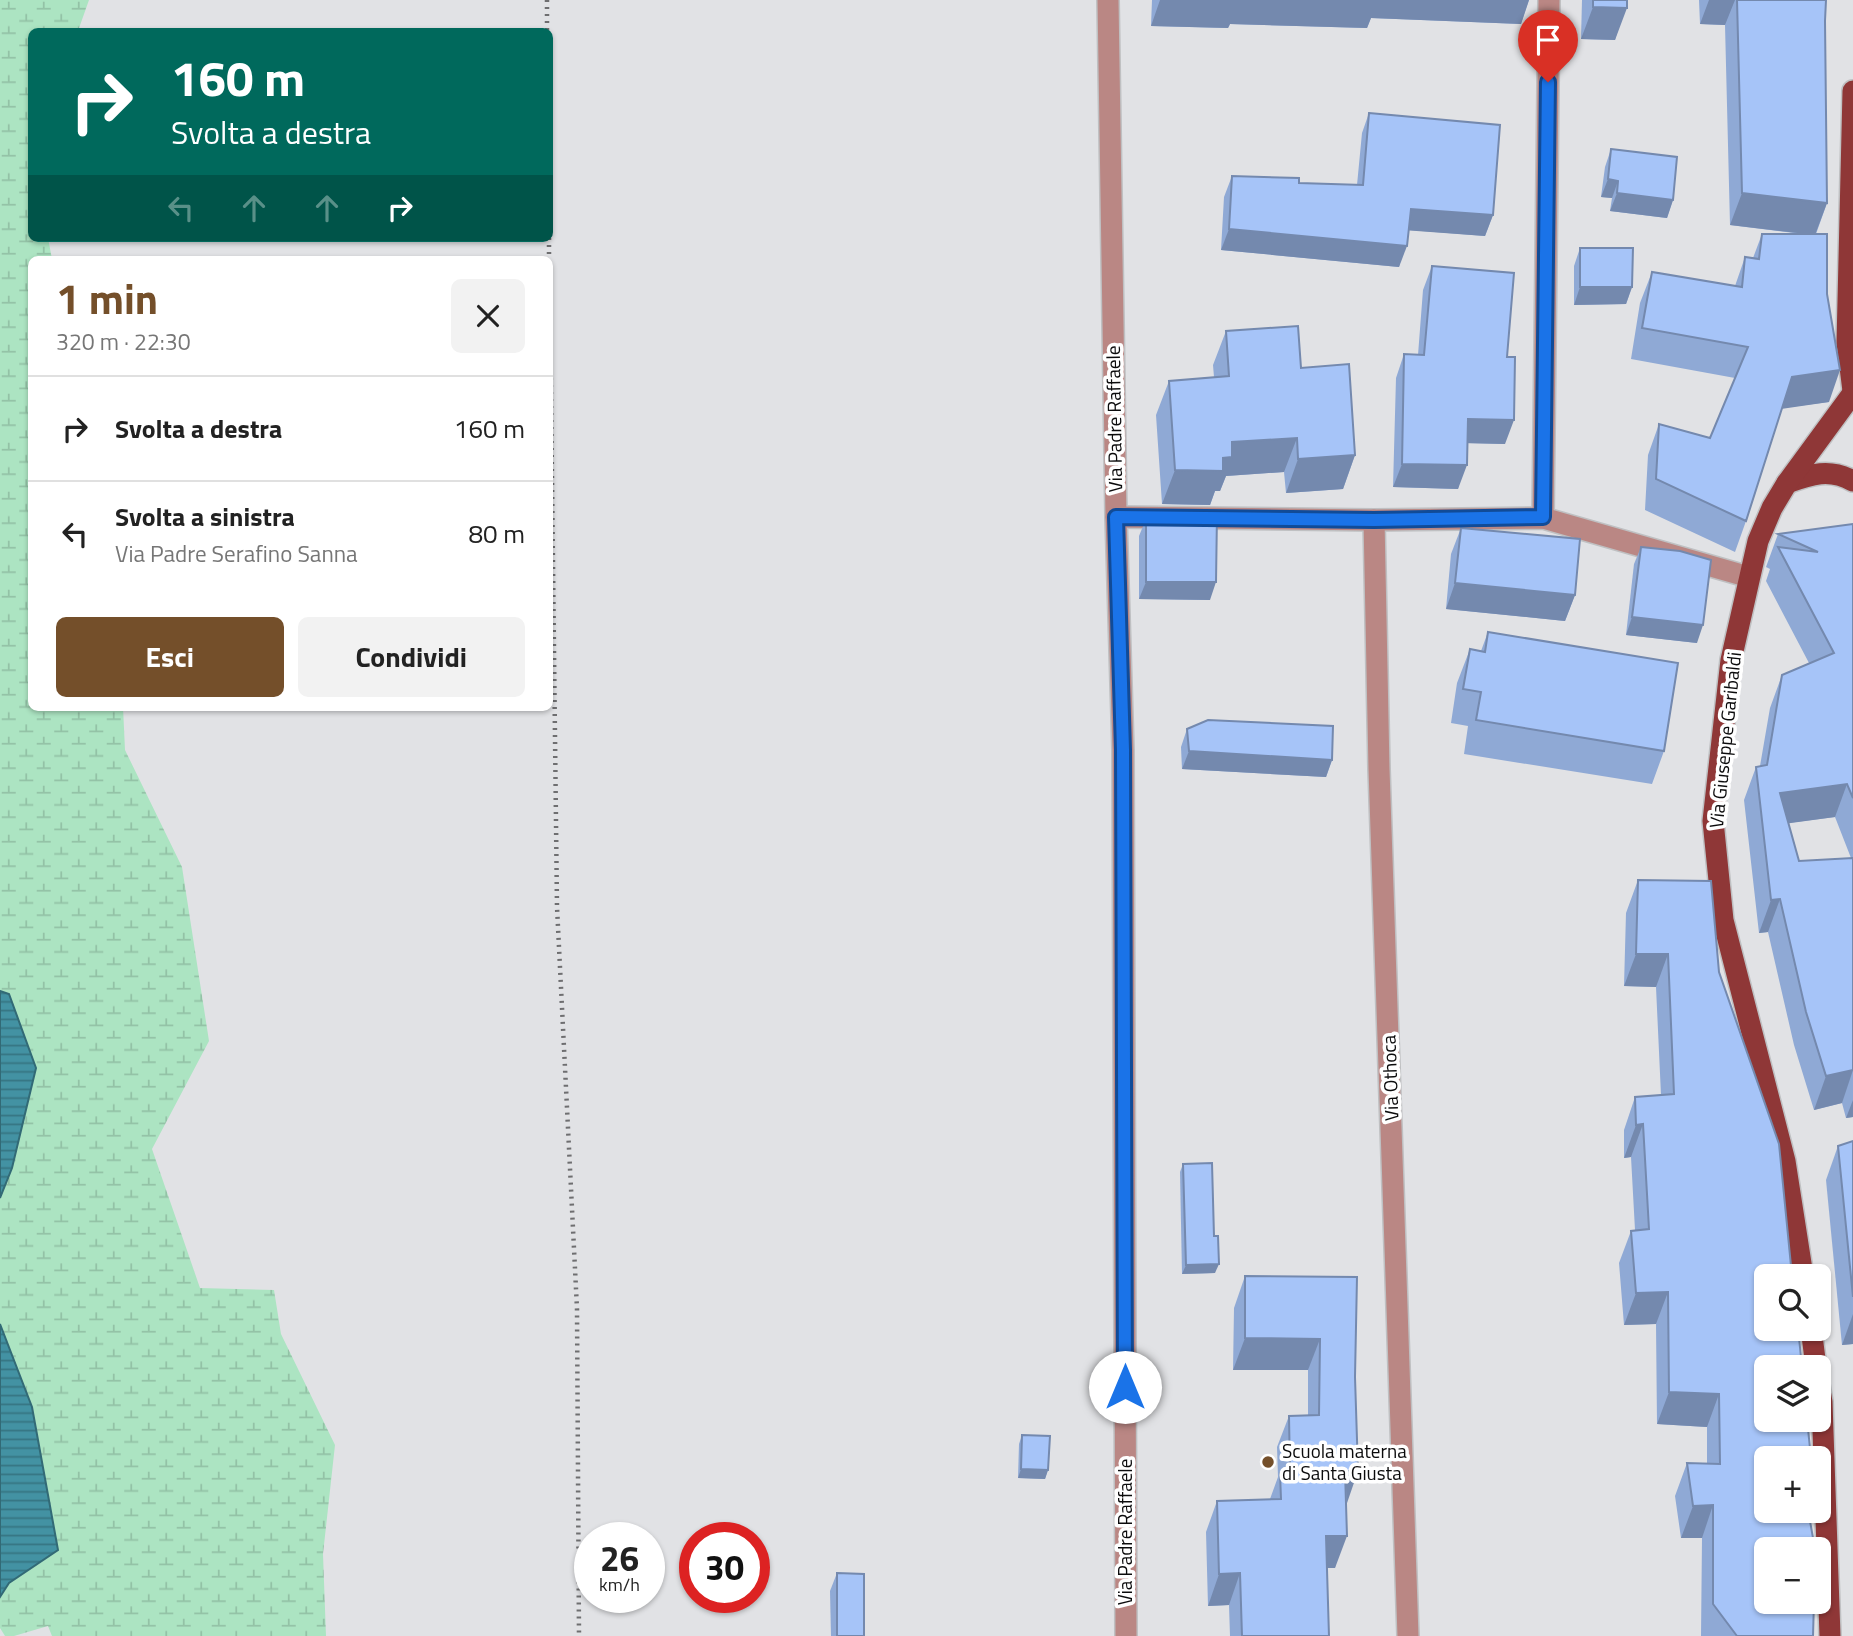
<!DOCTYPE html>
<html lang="it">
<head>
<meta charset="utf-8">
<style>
	:root { --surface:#fff; --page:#f2f2f2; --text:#222; --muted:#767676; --line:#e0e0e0; --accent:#744f2a }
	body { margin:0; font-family:"Titillium Web",sans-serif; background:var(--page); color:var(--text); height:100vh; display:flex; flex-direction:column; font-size:26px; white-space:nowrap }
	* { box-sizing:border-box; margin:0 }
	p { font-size:23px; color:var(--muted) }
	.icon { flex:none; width:38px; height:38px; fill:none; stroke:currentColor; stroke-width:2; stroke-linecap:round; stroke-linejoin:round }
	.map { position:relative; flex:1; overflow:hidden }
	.drawer { position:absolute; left:28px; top:256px; width:525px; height:455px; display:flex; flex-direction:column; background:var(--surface); border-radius:10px; box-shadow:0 2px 5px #0004 }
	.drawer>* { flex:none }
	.banner { position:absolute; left:28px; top:28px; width:525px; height:214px; border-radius:10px; box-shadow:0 2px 5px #0004; background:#00695c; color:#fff; overflow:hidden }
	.controls { position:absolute; left:1754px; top:1264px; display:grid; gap:14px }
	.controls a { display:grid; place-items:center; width:77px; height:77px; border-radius:10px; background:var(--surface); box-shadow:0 2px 5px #0004; font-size:35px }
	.speed { position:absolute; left:574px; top:1522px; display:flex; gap:14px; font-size:35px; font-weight:700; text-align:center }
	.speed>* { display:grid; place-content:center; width:91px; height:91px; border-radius:50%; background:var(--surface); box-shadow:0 2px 5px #0004; line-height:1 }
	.speed small { font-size:18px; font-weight:400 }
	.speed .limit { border:10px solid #d22; background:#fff; color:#111 }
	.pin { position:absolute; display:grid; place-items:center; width:60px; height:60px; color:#fff; margin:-72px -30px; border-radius:50% 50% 50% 0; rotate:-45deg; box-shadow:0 0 7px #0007 }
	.pin .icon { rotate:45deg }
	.me { position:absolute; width:77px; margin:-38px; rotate:0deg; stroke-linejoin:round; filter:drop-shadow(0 0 5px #0008) }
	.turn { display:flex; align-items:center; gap:24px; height:147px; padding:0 28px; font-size:32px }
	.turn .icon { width:91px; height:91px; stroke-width:2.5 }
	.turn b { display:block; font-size:49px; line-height:60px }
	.lanes { display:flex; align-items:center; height:66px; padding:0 28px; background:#0003; justify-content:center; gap:35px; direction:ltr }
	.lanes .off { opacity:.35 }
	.round { display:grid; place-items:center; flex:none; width:74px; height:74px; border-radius:10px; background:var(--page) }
	.summary { display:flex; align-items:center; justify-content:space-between; height:119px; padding:0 28px }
	h1 { font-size:42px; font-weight:700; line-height:52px; color:var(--accent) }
	.action { display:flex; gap:14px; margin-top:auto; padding:14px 28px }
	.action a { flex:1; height:80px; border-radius:10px; background:var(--accent); color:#fff; font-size:28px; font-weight:700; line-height:80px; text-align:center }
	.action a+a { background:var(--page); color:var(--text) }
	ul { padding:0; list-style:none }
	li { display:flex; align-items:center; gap:21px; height:105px; padding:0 28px; border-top:2px solid var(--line) }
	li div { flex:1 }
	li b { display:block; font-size:26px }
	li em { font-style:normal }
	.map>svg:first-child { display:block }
	.wetland { fill:url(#wetland-marsh) }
	.water { fill:url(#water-rules); stroke:#326a76; stroke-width:2 }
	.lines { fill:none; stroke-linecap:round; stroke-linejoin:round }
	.minor-casing { stroke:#bfc0c2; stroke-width:24 }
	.major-casing { stroke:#bfc0c2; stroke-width:24 }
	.path { stroke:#6e6e70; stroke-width:4.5; stroke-dasharray:2 5; stroke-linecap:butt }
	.minor { stroke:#ba8784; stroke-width:21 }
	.major { stroke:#8f3737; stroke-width:21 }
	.wall { fill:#8fa9d5; fill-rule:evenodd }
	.shaded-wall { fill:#7489ae }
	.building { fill:#a6c4f8; stroke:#7489ae; stroke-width:2 }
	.route-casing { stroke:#114b97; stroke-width:18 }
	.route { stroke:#1a73e8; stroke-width:12 }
	.poi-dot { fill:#744f2a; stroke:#fff; stroke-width:2.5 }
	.labels { text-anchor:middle; stroke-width:7; stroke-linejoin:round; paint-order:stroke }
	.street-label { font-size:19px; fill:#0b0b0c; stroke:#fff }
	.poi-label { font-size:19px; fill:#0b0b0c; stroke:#fff; text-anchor:start }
</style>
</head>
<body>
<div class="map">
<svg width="1853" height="1636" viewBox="0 0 1853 1636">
	<defs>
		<pattern id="wetland-marsh" width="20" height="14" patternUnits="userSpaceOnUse" patternTransform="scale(1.75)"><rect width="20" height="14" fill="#ace4c2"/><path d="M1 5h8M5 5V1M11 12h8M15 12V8" fill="none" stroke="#93c2a6"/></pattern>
		<pattern id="water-rules" width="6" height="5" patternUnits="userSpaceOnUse" patternTransform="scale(1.75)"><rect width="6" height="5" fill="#4392a3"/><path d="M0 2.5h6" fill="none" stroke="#367583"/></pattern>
	</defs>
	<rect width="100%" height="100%" fill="#e1e2e5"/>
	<path class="wetland" d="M 0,0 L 89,0 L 78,31 L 32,32 L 32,238 L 48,238 L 52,259 L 32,259 L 32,707 L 123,707 L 125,750 L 182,867 L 209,1041 L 152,1149 L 200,1288 L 274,1290 L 281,1334 L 335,1445 L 323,1554 L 326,1636 L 52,1636 L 48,1626 L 14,1636 L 5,1636 L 0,1628 L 0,1597 L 9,1583 L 58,1550 L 32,1407 L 0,1324 L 0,1198 L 12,1168 L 36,1068 L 9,994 L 0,991 Z"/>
	<g class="water">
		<path d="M 0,991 L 9,994 L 36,1068 L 12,1168 L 0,1198 Z"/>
		<path d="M 0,1324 L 32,1407 L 58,1550 L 9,1583 L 0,1597 Z"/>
	</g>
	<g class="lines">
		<g class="minor-casing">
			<g id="minor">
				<path d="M 1108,0 L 1116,517 L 1123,750 L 1126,1636"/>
				<path d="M 1116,517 L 1374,520 L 1543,518 L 1749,577"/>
				<path d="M 1543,518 L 1549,0"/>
				<path d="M 1374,520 L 1379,769 L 1408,1636"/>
			</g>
		</g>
		<g class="major-casing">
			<g id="major">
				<path d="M 1853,91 L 1847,343 L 1853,391"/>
				<path d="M 1787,483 C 1811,474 1830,468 1853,481"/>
				<path d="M 1803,1276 L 1785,1161 L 1723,920 L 1713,821 L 1731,660 L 1758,541 L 1772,508 L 1787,483 L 1853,393"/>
				<path d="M 1811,1328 L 1816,1367"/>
				<path d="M 1818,1379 L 1822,1402 L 1830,1636"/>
			</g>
		</g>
		<g class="path">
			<path d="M 547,0 L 547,32"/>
			<path d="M 549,238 L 549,259"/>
			<path d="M 550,308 L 557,907 L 577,1309 L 579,1636"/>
		</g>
		<use href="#minor" class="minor"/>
		<use href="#major" class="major"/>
	</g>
	<g class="wall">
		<path d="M 1152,0 L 1529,0 L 1521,24 L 1371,18 L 1367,28 L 1230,24 L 1228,28 L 1151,26 Z"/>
		<path d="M 1582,0 L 1627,0 L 1615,40 L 1581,39 Z"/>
		<path d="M 1699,0 L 1826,0 L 1825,21 L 1827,203 L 1816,234 L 1829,402 L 1782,408 L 1746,521 L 1735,552 L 1645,510 L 1648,455 L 1659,424 L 1710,438 L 1735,378 L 1631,359 L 1640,303 L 1652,272 L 1735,286 L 1745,257 L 1753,258 L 1762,234 L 1802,234 L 1730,225 L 1725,25 L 1700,24 Z"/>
		<path d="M 1369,113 L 1493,215 L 1485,236 L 1409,230 L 1399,267 L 1221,250 L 1224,197 L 1232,176 L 1299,183 L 1357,185 L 1362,133 Z"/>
		<path d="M 1611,149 L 1673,200 L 1667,218 L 1610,211 L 1612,198 L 1601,197 L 1605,167 Z"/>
		<path d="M 1580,248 L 1632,287 L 1626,304 L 1574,305 L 1574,266 Z"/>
		<path d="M 1432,266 L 1507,357 L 1505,444 L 1468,443 L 1458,489 L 1393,487 L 1396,378 L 1404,354 L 1418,355 L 1423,290 Z"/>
		<path d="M 1226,331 L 1301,368 L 1355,455 L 1343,489 L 1286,493 L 1284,472 L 1226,476 L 1220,491 L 1215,491 L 1210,505 L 1162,504 L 1156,415 L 1169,381 L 1214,377 L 1213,365 Z"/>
		<path d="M 1171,513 L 1210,600 L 1139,599 L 1139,536 L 1146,519 L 1169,519 Z"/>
		<path d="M 1853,524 L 1853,1117 L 1846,1118 L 1842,1103 L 1814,1110 L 1794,1045 L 1768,932 L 1759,933 L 1744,800 L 1756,767 L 1760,766 L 1770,708 L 1782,675 L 1809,663 L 1766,581 L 1770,569 L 1766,567 L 1778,534 ZM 1835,817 L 1851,858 L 1799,861 L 1788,823 Z"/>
		<path d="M 1461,528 L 1575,595 L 1565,621 L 1446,609 L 1451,554 Z"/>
		<path d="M 1641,547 L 1697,643 L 1626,635 L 1634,564 Z"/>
		<path d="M 1488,632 L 1664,751 L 1652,784 L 1464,754 L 1468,726 L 1451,723 L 1457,683 L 1470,649 L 1481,651 Z"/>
		<path d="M 1187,729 L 1332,760 L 1326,777 L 1182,769 L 1181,747 Z"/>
		<path d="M 1638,880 L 1719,972 L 1766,1458 L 1813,1636 L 1701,1636 L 1702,1538 L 1681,1538 L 1675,1496 L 1687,1463 L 1707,1464 L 1707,1427 L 1657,1424 L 1656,1324 L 1624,1325 L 1619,1263 L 1631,1231 L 1635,1230 L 1631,1157 L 1624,1158 L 1624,1130 L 1635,1097 L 1661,1095 L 1656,987 L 1624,986 L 1626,913 Z"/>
		<path d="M 1853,1141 L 1853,1344 L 1842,1345 L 1826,1180 L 1838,1146 Z"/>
		<path d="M 1183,1164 L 1215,1273 L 1182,1274 L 1180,1172 Z"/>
		<path d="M 1245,1276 L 1357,1277 L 1347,1503 L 1335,1568 L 1327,1568 L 1329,1636 L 1230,1636 L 1229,1605 L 1208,1606 L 1206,1532 L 1217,1501 L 1270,1499 L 1278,1477 L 1277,1447 L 1289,1416 L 1308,1415 L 1308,1370 L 1233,1370 L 1234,1308 Z"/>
		<path d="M 1022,1435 L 1048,1470 L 1045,1479 L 1018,1478 L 1019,1444 Z"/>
		<path d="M 837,1573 L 864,1636 L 831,1636 L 830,1591 Z"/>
	</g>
	<g class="shaded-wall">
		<path d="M 1160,0 L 1529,0 L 1521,24 L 1371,18 L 1367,28 L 1230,24 L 1228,28 L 1151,26 Z"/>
		<path d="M 1709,0 L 1735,0 L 1725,25 L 1700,24 Z"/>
		<path d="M 1593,7 L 1627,8 L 1615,40 L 1581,39 Z"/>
		<path d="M 1608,179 L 1618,181 L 1612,198 L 1601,197 Z"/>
		<path d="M 1617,193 L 1673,200 L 1667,218 L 1610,211 Z"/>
		<path d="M 1742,193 L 1827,203 L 1815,235 L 1730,225 Z"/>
		<path d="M 1411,209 L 1493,215 L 1485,236 L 1403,230 Z"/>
		<path d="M 1229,229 L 1407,246 L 1399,267 L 1221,250 Z"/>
		<path d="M 1580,287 L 1632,287 L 1626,304 L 1574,305 Z"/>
		<path d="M 1840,370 L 1829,402 L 1781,409 L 1792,377 Z"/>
		<path d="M 1468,419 L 1514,420 L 1505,444 L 1460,443 Z"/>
		<path d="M 1297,438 L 1284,472 L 1226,476 L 1220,491 L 1215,491 L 1210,505 L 1162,504 L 1175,470 L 1223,458 L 1232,442 Z"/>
		<path d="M 1355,455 L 1343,489 L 1286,493 L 1298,459 Z"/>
		<path d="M 1402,464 L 1467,465 L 1458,489 L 1393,487 Z"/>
		<path d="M 1146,582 L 1216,582 L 1210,600 L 1139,599 Z"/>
		<path d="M 1455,583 L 1575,595 L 1565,621 L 1446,609 Z"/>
		<path d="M 1632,617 L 1703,625 L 1697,643 L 1626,635 Z"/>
		<path d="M 1189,751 L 1332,760 L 1326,777 L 1182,769 Z"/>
		<path d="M 1847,784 L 1835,817 L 1768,826 L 1780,793 Z"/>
		<path d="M 1780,899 L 1768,932 L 1759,933 L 1771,900 Z"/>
		<path d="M 1636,954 L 1668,954 L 1656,987 L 1624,986 Z"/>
		<path d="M 1853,1070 L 1842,1103 L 1814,1110 L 1826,1076 Z"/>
		<path d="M 1853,1100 L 1853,1117 L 1846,1118 Z"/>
		<path d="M 1643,1124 L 1631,1157 L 1624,1158 L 1636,1125 Z"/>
		<path d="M 1219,1264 L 1215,1273 L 1182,1274 L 1186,1265 Z"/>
		<path d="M 1668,1292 L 1656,1324 L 1624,1325 L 1636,1293 Z"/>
		<path d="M 1853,1314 L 1853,1344 L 1842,1345 Z"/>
		<path d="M 1245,1338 L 1320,1339 L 1308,1370 L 1233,1370 Z"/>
		<path d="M 1669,1392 L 1719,1394 L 1707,1427 L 1657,1424 Z"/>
		<path d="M 1021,1469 L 1048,1470 L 1045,1479 L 1018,1478 Z"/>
		<path d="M 1345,1471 L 1358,1471 L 1347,1503 Z"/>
		<path d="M 1713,1505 L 1702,1538 L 1681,1538 L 1693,1506 Z"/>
		<path d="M 1326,1536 L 1347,1536 L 1335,1568 L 1315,1568 Z"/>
		<path d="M 1240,1573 L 1229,1605 L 1208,1606 L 1219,1574 Z"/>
	</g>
	<g class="building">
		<path d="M 1593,0 L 1627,0 L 1627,8 L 1593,7 Z"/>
		<path d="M 1737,0 L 1826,0 L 1825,21 L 1827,203 L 1742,193 Z"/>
		<path d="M 1369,113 L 1500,125 L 1493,215 L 1411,209 L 1407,246 L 1229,229 L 1232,176 L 1299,178 L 1299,183 L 1363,185 Z"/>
		<path d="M 1611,149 L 1677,157 L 1673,200 L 1617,193 L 1618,181 L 1608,179 Z"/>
		<path d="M 1762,234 L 1827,234 L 1827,294 L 1840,370 L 1792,377 L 1746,521 L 1656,479 L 1659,424 L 1710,438 L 1748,347 L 1642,328 L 1652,272 L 1742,287 L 1745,257 L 1759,259 Z"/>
		<path d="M 1580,248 L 1633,248 L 1632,287 L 1580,287 Z"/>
		<path d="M 1432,266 L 1514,273 L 1507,357 L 1515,357 L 1514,420 L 1468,419 L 1467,465 L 1402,464 L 1404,354 L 1424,355 Z"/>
		<path d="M 1298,326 L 1301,368 L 1349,364 L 1355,455 L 1298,459 L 1297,438 L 1232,442 L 1232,457 L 1223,458 L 1223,471 L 1175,470 L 1169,381 L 1229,376 L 1226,331 Z"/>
		<path d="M 1171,513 L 1217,514 L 1216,582 L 1146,582 L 1146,519 L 1171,519 Z"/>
		<path d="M 1853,524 L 1853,798 L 1847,784 L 1780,793 L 1799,861 L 1853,858 L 1853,1070 L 1826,1076 L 1806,1012 L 1780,899 L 1771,900 L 1756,767 L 1767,765 L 1782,675 L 1834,653 L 1778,547 L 1818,552 L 1778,534 Z"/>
		<path d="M 1461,528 L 1580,539 L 1575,595 L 1455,583 Z"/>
		<path d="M 1641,547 L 1680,551 L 1711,560 L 1703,625 L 1632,617 Z"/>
		<path d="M 1488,632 L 1678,663 L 1664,751 L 1476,720 L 1481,692 L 1463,689 L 1470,649 L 1485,652 Z"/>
		<path d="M 1208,720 L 1333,726 L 1332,760 L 1189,751 L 1187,729 Z"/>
		<path d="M 1638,880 L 1711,881 L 1719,972 L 1779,1144 L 1792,1276 L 1766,1276 L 1766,1328 L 1798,1328 L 1802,1367 L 1766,1367 L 1766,1419 L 1807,1419 L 1811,1458 L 1766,1458 L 1766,1510 L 1808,1510 L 1815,1549 L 1766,1549 L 1766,1601 L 1814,1601 L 1813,1636 L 1737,1636 L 1713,1604 L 1713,1505 L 1693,1506 L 1687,1463 L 1720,1464 L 1719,1394 L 1669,1392 L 1668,1292 L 1636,1293 L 1631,1231 L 1649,1229 L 1643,1124 L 1636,1125 L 1635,1097 L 1674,1094 L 1668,954 L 1636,954 Z"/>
		<path d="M 1853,1141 L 1853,1297 L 1838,1146 Z"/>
		<path d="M 1212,1163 L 1214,1236 L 1218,1236 L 1219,1264 L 1186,1265 L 1183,1164 Z"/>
		<path d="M 1245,1276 L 1357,1277 L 1355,1377 L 1358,1471 L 1345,1471 L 1347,1536 L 1326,1536 L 1329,1636 L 1242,1636 L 1240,1573 L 1219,1574 L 1217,1501 L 1281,1499 L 1280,1473 L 1290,1472 L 1289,1416 L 1319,1415 L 1320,1339 L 1245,1338 Z"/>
		<path d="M 1022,1435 L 1050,1436 L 1048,1470 L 1021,1469 Z"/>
		<path d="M 837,1573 L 864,1574 L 864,1636 L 837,1636 Z"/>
	</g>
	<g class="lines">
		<g class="route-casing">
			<path id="route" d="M 1125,1387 L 1123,750 L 1116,517 L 1374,520 L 1543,517 L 1548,82"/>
		</g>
		<use href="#route" class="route"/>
	</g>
	<circle class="poi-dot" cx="1268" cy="1462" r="7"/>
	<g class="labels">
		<g class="street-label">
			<text transform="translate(1114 419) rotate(-91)" y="7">Via Padre Raffaele</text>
			<text transform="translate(1725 740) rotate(-84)" y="7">Via Giuseppe Garibaldi</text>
			<text transform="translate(1390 1078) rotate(-92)" y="7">Via Othoca</text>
			<text transform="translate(1125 1532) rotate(-90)" y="7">Via Padre Raffaele</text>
		</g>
		<g class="poi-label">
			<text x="1282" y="1458">Scuola materna<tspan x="1282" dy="22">di Santa Giusta</tspan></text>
		</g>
	</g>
</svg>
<div class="controls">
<a><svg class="icon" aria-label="search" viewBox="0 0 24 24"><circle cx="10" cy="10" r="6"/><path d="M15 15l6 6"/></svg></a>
<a><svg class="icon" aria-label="layers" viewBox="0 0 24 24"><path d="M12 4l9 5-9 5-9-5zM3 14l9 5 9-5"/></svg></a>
<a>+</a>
<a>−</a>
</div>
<div class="speed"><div>26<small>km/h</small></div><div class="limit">30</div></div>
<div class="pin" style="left:1548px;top:82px;background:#d93025"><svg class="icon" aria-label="arrive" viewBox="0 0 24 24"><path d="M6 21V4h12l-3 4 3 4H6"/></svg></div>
<svg class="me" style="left:1125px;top:1387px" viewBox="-20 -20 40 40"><circle r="19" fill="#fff"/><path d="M0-13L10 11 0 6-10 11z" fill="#1a73e8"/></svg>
<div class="banner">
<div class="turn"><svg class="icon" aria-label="right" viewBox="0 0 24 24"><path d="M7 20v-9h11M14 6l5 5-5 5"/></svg><div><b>160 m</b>Svolta a destra</div></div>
<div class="lanes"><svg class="icon off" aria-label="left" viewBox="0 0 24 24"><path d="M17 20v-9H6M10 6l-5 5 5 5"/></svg><svg class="icon off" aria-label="ahead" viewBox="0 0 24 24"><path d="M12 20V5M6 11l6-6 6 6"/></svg><svg class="icon off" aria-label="ahead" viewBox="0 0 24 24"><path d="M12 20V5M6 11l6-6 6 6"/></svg><svg class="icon" aria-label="right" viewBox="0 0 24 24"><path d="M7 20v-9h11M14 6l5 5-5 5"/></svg></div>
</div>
<section class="drawer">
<div class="summary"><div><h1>1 min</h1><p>320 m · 22:30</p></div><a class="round"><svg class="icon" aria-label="close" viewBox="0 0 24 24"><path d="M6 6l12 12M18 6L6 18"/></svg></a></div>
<ul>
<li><svg class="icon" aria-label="right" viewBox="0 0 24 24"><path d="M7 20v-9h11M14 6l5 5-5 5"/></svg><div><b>Svolta a destra</b></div><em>160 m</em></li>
<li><svg class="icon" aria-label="left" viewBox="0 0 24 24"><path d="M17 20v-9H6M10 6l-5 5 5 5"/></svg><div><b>Svolta a sinistra</b><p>Via Padre Serafino Sanna</p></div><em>80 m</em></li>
</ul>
<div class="action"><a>Esci</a><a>Condividi</a></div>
</section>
</div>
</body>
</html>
